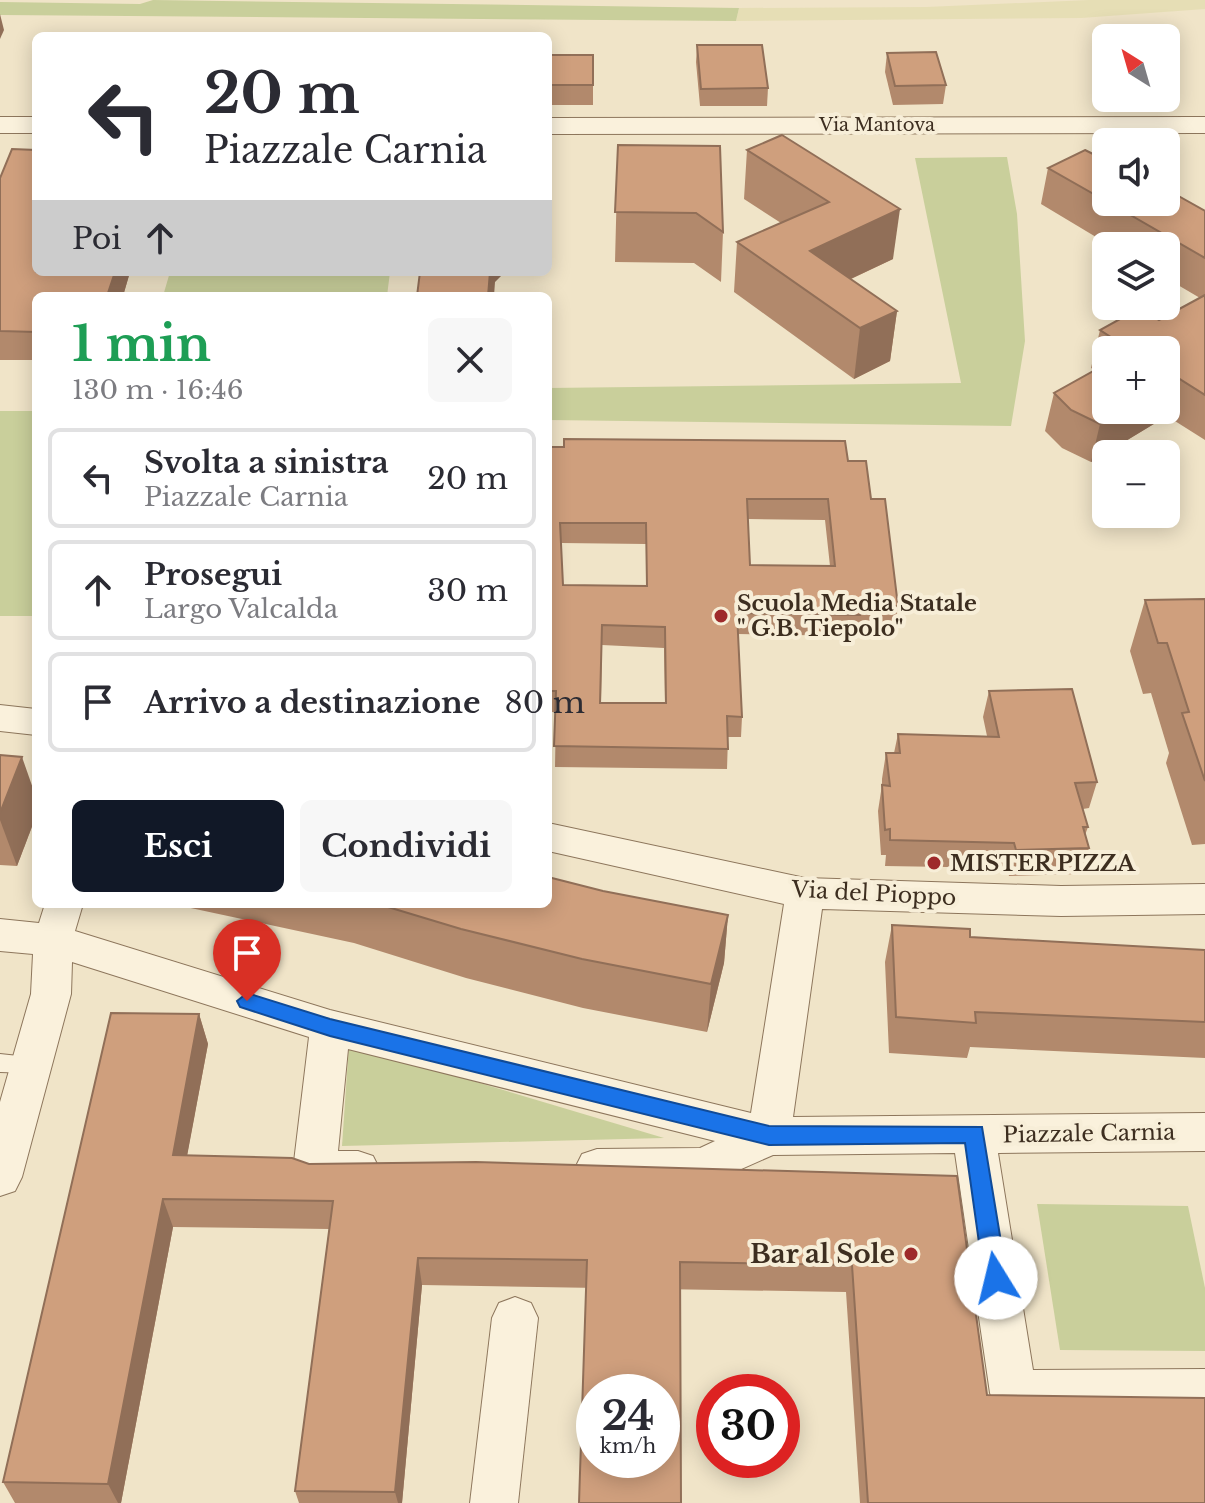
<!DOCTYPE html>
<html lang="it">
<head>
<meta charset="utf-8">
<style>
	:root { --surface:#fff; --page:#f7f7f7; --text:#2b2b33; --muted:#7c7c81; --line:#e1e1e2; --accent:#111827 }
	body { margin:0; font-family:"Libre Baskerville",serif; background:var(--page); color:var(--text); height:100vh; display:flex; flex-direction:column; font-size:30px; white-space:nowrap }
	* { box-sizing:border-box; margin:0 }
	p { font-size:26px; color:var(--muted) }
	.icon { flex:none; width:44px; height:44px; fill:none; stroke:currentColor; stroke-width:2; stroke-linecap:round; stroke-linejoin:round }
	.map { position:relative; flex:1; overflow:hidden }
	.drawer { position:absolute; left:32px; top:292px; width:520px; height:616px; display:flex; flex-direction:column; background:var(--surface); border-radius:12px; box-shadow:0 4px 20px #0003 }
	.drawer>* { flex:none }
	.banner { position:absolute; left:32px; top:32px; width:520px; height:244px; border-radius:12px; box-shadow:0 4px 20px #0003; background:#fff; color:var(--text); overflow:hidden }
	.needle { width:52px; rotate:323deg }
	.buttons { position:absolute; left:1092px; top:24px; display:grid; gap:16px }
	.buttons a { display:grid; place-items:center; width:88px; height:88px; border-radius:12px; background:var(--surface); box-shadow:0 4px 20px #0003; font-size:40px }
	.speed { position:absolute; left:576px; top:1374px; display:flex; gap:16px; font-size:40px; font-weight:700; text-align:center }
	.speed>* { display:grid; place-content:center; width:104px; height:104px; border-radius:50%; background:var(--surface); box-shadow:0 4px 20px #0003; line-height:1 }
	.speed small { font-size:20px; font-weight:400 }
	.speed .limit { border:12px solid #d22; background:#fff; color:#111 }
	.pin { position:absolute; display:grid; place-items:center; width:68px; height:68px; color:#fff; margin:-82px -34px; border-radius:50% 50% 50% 0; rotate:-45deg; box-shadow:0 0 8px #0007 }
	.pin .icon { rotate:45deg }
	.me { position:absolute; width:88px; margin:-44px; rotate:351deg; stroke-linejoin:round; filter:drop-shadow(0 0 6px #0008) }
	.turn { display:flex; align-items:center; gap:28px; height:168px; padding:0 40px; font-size:36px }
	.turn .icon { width:104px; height:104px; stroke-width:2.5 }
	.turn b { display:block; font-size:56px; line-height:68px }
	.then { display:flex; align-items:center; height:76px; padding:0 40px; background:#0003; gap:16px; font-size:30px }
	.round { display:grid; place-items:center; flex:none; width:84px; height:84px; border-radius:12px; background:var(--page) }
	.overview { display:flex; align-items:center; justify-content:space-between; height:136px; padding:0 40px }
	h1 { font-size:48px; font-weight:800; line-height:60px; color:#1e9e55 }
	.cta { display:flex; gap:16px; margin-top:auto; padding:16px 40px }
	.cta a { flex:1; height:92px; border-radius:12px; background:var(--accent); color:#fff; font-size:32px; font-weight:800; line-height:92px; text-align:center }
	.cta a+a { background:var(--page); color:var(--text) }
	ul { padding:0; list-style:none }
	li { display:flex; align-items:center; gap:24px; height:100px; margin:0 16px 12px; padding:0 24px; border:4px solid var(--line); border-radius:12px }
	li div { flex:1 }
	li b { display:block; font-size:30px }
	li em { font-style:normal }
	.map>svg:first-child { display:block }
	.farmland { fill:#e6deb5 }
	.green { fill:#c9cf9b }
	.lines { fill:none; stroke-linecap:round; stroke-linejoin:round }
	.service-casing { stroke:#8d765c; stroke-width:2 }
	.minor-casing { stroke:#8d765c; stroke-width:2 }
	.service { fill:#faf1dc; fill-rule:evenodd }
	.minor { fill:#faf1dc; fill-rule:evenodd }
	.wall { fill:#b2896c; fill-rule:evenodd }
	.shaded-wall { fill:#916f58 }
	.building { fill:#cf9f7d; stroke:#916f58; stroke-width:2; fill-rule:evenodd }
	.route { fill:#1a73e8; stroke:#114b97; stroke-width:2 }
	.poi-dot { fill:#9e2a2b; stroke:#f7eed8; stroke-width:3 }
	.labels { text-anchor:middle; stroke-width:8; stroke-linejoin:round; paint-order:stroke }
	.far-street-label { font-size:18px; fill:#3d2e20; stroke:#f7eed8 }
	.poi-label { font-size:22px; font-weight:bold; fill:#3d2e20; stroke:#f7eed8; text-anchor:start }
	.street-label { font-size:22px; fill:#3d2e20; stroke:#f7eed8 }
	.near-poi-label { font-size:26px; font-weight:bold; fill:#3d2e20; stroke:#f7eed8; text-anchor:end }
</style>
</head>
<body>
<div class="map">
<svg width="1205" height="1503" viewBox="0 0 1205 1503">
	<rect width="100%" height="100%" fill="#f0e4c8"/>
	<path class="farmland" d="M 1089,0 L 1205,0 L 1205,9 L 1081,18 L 736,21 L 739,8 L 926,7 Z"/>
	<g class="green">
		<path d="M 153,0 L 739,8 L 736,21 L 0,15 L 0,2 L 140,4 Z"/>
		<path d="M 1007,157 L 1017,214 L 1025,341 L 1011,426 L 548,420 L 548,388 L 961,383 L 915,158 Z"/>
		<path d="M 170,272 L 390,272 L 387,296 L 163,296 Z"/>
		<rect x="0" y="411" width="36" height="205"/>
		<path d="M 349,1044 L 664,1138 L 342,1146 Z"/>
		<path d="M 1037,1204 L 1188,1206 L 1205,1288 L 1205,1351 L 1060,1350 Z"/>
	</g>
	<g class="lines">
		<g class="service-casing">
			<path id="service" d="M 0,1054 L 37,1058 L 40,1064 L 37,1070 L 30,1073 L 0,1072 Z"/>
		</g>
		<g class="minor-casing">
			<g id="minor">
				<rect x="0" y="117" width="36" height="16"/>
				<path d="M 1205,117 L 1205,133 L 548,134 L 548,118 Z"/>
				<path d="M 0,705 L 36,709 L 36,735 L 0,731 Z"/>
				<path d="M 548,823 L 805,878 L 1061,886 L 1205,884 L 1205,914 L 1061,916 L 822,909 L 793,1117 L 1205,1113 L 1205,1151 L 998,1153 L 1033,1370 L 1205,1369 L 1205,1415 L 1013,1416 L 996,1409 L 990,1393 L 955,1153 L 773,1155 L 703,1186 L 597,1187 L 582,1182 L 575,1168 L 582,1154 L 597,1149 L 700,1148 L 715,1141 L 348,1049 L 338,1151 L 358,1151 L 373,1156 L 380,1170 L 373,1184 C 350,1192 323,1192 300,1184 L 293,1170 L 309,1037 L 72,962 L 71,994 L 22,1177 L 15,1191 L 0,1196 L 0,1102 L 31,994 L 33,954 L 0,951 L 0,919 L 39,923 L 45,904 L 83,904 L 75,931 L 330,1010 L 751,1113 L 784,904 L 548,851 Z"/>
				<path d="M 515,1297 L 531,1303 L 538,1318 L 518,1503 L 470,1503 L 492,1318 L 499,1303 Z"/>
			</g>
		</g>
		<use href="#service" class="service"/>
		<use href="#minor" class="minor"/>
	</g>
	<g class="wall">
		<path d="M 697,45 L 768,88 L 767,106 L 700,106 L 696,62 Z"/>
		<path d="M 887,53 L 946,85 L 943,104 L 893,105 L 885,72 Z"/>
		<rect x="548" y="55" width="45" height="50"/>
		<path d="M 782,135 L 893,259 L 851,279 L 897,311 L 890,361 L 854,379 L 734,292 L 737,242 L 781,223 L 744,199 L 747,150 Z"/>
		<path d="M 618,145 L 723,232 L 721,282 L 694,263 L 615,262 Z"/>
		<path d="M 1106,160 L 1106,202 L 1166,202 L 1205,211 L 1205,440 L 1167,416 L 1091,462 L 1062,448 L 1045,431 L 1054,393 L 1095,370 L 1091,368 L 1100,330 L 1159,320 L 1200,298 L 1166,278 L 1166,246 L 1111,246 L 1041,204 L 1048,168 ZM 1106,350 L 1166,350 L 1106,410 Z"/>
		<path d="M 0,178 L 36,272 L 130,272 L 123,296 L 36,296 L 36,360 L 0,360 Z"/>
		<path d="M 548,447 L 848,461 L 871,499 L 898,606 L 895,626 L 858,625 L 857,636 L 738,634 L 742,717 L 741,737 L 728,737 L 727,769 L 555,767 L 556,712 L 548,712 ZM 748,519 L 825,520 L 830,566 L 750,565 ZM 561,543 L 646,544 L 646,586 L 563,585 ZM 602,645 L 664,648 L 665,703 L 601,703 Z"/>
		<path d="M 1205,599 L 1205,844 L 1192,845 L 1166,763 L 1169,753 L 1151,693 L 1143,694 L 1130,651 L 1145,600 Z"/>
		<path d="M 989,691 L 1097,782 L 1089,808 L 1083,809 L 1088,827 L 1085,835 L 1089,848 L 1081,874 L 1009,876 L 1007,868 L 885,866 L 886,855 L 881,855 L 878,811 L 882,785 L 882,779 L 886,753 L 894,753 L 898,734 L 987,736 L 983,717 Z"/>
		<path d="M 0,755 L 36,797 L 36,816 L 17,866 L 0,865 Z"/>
		<path d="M 603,891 L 728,915 L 724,963 L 707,1032 L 583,1008 L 466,978 L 354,943 L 172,904 L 548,904 Z"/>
		<path d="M 892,925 L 970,937 L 1205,950 L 1205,1058 L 970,1047 L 967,1058 L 889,1053 L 885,962 Z"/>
		<path d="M 199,1014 L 208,1044 L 187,1155 L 309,1164 L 957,1176 L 987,1395 L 1205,1503 L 860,1503 L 846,1292 L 422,1285 L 402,1503 L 299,1503 L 295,1491 L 329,1229 L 173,1227 L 121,1503 L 15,1503 L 3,1482 Z"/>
	</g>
	<g class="shaded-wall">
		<path d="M 0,14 L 4,30 L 0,39 Z"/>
		<path d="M 900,209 L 893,259 L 814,296 L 810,251 Z"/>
		<path d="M 115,272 L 130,272 L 123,296 L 107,296 Z"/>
		<path d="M 490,272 L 505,272 L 495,282 L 494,296 L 488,296 Z"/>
		<path d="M 897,311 L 890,361 L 854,379 L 860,328 Z"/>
		<path d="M 1178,378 L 1167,416 L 1091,462 L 1100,424 L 1123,410 L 1166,410 L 1166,385 Z"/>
		<path d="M 22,757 L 36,797 L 36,816 L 17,866 L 0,820 L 0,813 Z"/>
		<path d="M 728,915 L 724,963 L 707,1032 L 711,984 Z"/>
		<path d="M 199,1014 L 208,1044 L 182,1183 L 173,1155 Z"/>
		<path d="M 163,1199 L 173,1227 L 121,1503 L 118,1503 L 108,1484 Z"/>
		<path d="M 418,1258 L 422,1285 L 402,1503 L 398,1503 L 395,1492 Z"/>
	</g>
	<g class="building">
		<path d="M 697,45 L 762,45 L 768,88 L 701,89 Z"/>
		<path d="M 936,52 L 946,85 L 895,86 L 887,53 Z"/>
		<rect x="548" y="55" width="45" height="30"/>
		<path d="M 782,135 L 900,209 L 810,251 L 897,311 L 860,328 L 737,242 L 829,202 L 747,150 Z"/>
		<path d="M 618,145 L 720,146 L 723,232 L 696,213 L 615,212 Z"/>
		<path d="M 12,149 L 36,150 L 36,272 L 115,272 L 107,296 L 36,296 L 36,332 L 0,331 L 0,178 Z"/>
		<path d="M 1085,150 L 1105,160 L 1106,160 L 1106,201 L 1048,168 Z"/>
		<path d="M 1166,189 L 1205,211 L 1205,258 L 1108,202 L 1166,202 Z"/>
		<path d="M 420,272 L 490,272 L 488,296 L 417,296 Z"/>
		<path d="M 1205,295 L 1205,395 L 1178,378 L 1166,385 L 1166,350 L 1131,350 L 1100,330 L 1140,308 L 1159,320 Z"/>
		<path d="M 1106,364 L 1106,410 L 1123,410 L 1100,424 L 1071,410 L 1054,393 Z"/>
		<path d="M 564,439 L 845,441 L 848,461 L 866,461 L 871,499 L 885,499 L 898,606 L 857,604 L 860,615 L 737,613 L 742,717 L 727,716 L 728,749 L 554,746 L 556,691 L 548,691 L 548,447 L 564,447 ZM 747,499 L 828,499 L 835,566 L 750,565 ZM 560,523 L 646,523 L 647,586 L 563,585 ZM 602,625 L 665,627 L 666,703 L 600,703 Z"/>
		<path d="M 1205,599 L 1205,781 L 1182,713 L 1189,712 L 1167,643 L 1158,643 L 1145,600 Z"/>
		<path d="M 1072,689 L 1097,782 L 1075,783 L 1088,827 L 1083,827 L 1089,848 L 1016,850 L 1014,843 L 890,840 L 890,829 L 885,830 L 882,785 L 890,786 L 886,753 L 900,753 L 898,734 L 999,737 L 989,691 Z"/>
		<path d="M 0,755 L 22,757 L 0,813 Z"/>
		<path d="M 548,877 L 603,891 L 728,915 L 711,984 L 582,959 L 461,929 L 378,904 L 548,904 Z"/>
		<path d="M 892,925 L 970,929 L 970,937 L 1205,950 L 1205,1022 L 975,1012 L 976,1023 L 896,1017 Z"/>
		<path d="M 111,1013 L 199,1014 L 173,1155 L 292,1158 L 309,1164 L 476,1162 L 957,1176 L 987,1395 L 1205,1398 L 1205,1503 L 868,1503 L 852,1265 L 680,1262 L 681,1503 L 579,1503 L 587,1260 L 418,1258 L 395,1492 L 295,1491 L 333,1201 L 163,1199 L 108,1484 L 3,1482 ZM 594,1392 L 662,1392 L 662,1460 L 594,1460 Z"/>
	</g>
	<path class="route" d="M 247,993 L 330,1019 L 769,1126 L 982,1127 L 1007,1278 L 1004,1285 L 996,1288 L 988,1285 L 984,1278 L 965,1143 L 769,1145 L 330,1036 L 240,1007 L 237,1001 Z"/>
	<g class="poi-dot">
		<circle cx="721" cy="616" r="8"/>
		<circle cx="934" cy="863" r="8"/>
		<circle cx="911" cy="1254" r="8"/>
	</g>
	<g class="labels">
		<g class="far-street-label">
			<text x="877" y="131">Via Mantova</text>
		</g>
		<g class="poi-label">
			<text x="737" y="611">Scuola Media Statale<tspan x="737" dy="25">" G.B. Tiepolo"</tspan></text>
			<text x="950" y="871">MISTER PIZZA</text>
		</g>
		<g class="street-label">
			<text transform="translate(874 893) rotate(3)" y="8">Via del Pioppo</text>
			<text transform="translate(1089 1133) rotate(-1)" y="8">Piazzale Carnia</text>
		</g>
		<g class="near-poi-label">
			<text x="895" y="1263">Bar al Sole</text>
		</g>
	</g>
</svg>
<div class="buttons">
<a><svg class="needle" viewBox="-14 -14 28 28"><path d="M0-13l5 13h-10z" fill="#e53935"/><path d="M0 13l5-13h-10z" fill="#7c7c81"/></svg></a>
<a><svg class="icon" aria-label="sound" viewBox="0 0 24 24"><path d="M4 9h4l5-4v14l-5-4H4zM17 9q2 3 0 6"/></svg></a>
<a><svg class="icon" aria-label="layers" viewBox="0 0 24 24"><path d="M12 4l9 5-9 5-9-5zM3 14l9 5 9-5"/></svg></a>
<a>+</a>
<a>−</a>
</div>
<div class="speed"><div>24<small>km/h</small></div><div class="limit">30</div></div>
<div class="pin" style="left:247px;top:1001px;background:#d93025"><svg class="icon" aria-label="arrive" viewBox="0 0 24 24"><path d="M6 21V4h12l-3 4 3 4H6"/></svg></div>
<svg class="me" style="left:996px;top:1278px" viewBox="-20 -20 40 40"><circle r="19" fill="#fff"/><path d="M0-13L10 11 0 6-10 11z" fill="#1a73e8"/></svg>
<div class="banner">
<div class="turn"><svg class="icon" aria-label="left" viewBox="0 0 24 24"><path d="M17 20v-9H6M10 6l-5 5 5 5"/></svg><div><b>20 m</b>Piazzale Carnia</div></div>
<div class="then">Poi<svg class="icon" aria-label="ahead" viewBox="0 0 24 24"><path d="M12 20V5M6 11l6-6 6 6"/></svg></div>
</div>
<section class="drawer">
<div class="overview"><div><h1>1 min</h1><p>130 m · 16:46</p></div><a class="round"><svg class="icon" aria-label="close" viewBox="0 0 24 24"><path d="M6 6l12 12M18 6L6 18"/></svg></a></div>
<ul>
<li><svg class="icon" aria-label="left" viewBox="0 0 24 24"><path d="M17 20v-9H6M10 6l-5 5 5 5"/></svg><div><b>Svolta a sinistra</b><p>Piazzale Carnia</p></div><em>20 m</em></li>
<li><svg class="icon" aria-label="ahead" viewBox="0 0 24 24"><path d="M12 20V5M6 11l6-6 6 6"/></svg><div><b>Prosegui</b><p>Largo Valcalda</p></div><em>30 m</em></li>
<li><svg class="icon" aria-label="arrive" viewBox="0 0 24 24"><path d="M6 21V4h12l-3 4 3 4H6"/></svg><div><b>Arrivo a destinazione</b></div><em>80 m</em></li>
</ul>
<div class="cta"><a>Esci</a><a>Condividi</a></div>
</section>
</div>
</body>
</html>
